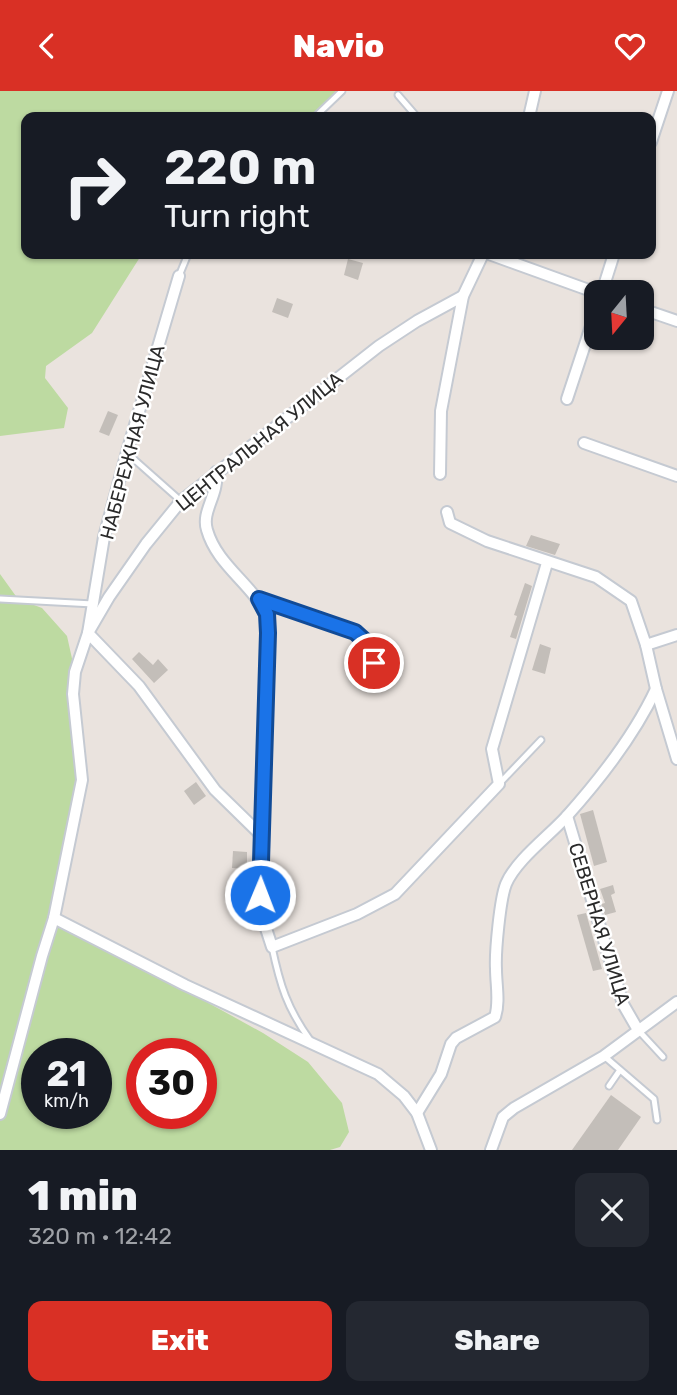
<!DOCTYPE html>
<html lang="en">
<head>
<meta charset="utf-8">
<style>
	:root { --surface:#171b24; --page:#242831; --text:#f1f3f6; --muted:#9ea1a6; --accent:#d93025 }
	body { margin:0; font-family:Rubik,sans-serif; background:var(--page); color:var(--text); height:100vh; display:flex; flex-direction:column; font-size:26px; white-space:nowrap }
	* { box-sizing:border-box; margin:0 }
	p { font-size:23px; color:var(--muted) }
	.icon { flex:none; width:38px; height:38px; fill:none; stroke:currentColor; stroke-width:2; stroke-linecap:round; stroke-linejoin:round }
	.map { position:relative; height:1059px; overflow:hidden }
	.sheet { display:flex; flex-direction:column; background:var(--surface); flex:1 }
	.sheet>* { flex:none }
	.guide { position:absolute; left:21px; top:21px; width:635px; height:147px; border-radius:14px; box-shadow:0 2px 5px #0004; background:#171b24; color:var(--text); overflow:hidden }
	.needle { width:46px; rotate:198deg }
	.buttons { position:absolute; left:584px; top:189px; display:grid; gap:14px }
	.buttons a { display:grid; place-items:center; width:70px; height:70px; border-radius:14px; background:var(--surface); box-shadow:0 2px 5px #0004; font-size:35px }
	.speed { position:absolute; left:21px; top:947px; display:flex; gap:14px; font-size:35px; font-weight:700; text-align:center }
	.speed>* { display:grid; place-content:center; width:91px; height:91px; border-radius:50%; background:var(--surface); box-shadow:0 2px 5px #0004; line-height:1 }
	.speed small { font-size:18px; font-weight:400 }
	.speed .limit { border:10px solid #d22; background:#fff; color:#111 }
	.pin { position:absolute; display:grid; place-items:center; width:60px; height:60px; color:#fff; margin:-30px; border:4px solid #fff; border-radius:50%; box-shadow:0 2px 7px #0007 }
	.me { position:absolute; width:77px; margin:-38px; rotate:1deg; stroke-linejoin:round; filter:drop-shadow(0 0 5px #0008) }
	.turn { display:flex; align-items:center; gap:24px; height:147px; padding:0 28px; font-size:32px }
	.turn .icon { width:91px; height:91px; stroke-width:2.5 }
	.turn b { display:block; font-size:49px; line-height:60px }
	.round { display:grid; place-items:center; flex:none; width:74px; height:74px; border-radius:14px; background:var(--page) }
	.headline { display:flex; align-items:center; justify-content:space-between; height:119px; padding:0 28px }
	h1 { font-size:42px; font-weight:800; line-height:52px }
	.action { display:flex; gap:14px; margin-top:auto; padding:14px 28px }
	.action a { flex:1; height:80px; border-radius:14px; background:var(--accent); color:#fff; font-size:28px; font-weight:800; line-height:80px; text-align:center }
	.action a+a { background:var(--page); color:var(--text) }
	header { display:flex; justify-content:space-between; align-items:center; height:91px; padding:0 28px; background:var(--accent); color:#fff; font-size:32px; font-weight:800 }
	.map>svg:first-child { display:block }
	.green { fill:#bddaa1; fill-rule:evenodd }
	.building { fill:#c3beb9 }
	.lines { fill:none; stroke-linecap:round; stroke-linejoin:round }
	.lane-casing { stroke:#c5cad2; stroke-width:9 }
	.street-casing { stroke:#c5cad2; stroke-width:14 }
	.lane { stroke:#fff; stroke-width:5 }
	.street { stroke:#fff; stroke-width:10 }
	.route-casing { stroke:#114b97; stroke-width:18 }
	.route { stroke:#1a73e8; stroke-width:12 }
	.labels { text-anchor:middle; stroke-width:5; stroke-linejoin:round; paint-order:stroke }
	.street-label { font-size:19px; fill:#2a2a2a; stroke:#fff }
</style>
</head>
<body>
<header><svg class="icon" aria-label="back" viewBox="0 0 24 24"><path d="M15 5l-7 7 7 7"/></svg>Navio<svg class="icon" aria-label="heart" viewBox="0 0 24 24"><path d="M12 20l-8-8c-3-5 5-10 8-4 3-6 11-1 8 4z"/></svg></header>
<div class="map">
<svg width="677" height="1059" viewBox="0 0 677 1059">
	<rect width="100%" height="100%" fill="#eae3de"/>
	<g class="green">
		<path d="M 0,0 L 342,0 L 315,26 L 26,26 L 26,163 L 142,163 L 92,242 L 46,275 L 45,287 L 68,317 L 64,337 L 0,345 Z"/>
		<path d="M 0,483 L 18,508 L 42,517 L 67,545 L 75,581 L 82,689 L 54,827 L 263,942 L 308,971 L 342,1012 L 349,1041 L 340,1056 L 330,1059 L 0,1059 ZM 37,962 L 96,962 L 96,1022 L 37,1022 ZM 142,962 L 201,962 L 201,1022 L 142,1022 Z"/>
	</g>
	<g class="building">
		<path d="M 348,168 L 363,172 L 358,189 L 344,184 Z"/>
		<path d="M 277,207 L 293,213 L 288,227 L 272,221 Z"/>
		<path d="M 108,320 L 118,324 L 109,345 L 99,341 Z"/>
		<path d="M 531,444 L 560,453 L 555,464 L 526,455 Z"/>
		<path d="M 525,492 L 532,495 L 516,548 L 510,546 L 517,525 L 514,524 Z"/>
		<path d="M 540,553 L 551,557 L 545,583 L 532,579 Z"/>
		<path d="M 139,561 L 153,574 L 158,568 L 168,579 L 154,592 L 132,568 Z"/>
		<path d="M 196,691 L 206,705 L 194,714 L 184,700 Z"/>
		<path d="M 593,719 L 607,771 L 594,775 L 580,723 Z"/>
		<path d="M 233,760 L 247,761 L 247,778 L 232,777 Z"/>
		<path d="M 613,794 L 615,802 L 611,804 L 616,821 L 605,824 L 601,813 L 605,812 L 600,798 Z"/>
		<path d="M 586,822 L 602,878 L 593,880 L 577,824 Z"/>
		<path d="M 611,1004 L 641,1026 L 618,1059 L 572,1059 Z"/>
	</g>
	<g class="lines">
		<g class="lane-casing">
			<g id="lane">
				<path d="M 398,4 L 417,26"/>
				<path d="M 315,26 L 342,0"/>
				<path d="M 179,185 L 188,163"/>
				<path d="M 128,363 L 181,410"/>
				<path d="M 0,508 L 93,513"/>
				<path d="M 260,509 L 355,541 C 372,556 375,573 376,596"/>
				<path d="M 499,693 L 541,649"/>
				<path d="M 272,856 C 280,894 287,917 310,949"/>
				<path d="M 639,940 L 663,966"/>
				<path d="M 604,965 L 654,1008 L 657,1029"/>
				<path d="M 609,995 L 620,979"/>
			</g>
		</g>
		<g class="street-casing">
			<g id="street">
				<path d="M 529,26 L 535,0"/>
				<path d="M 651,51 L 668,0"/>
				<path d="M 489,163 L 597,202"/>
				<path d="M 179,185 L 127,361 L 104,446 L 88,542 L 139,595 L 215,699 L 261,744"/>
				<path d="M 602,201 L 614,163"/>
				<path d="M 642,218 L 677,230"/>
				<path d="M 567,308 L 597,217"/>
				<path d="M 584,352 L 677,385"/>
				<path d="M 216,381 C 219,404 201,420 207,439 C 217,474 251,492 266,523 L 266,646 L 260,804 L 262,825 L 272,856 L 357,823 L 395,803 L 499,693 L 492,658 L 547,472"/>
				<path d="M 440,383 L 441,320 L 463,205 L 483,163"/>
				<path d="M 447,421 L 450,432 L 487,450 L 596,486 L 631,510 L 646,554 L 656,598 L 677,668"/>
				<path d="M 646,554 L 677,544"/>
				<path d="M 567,725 L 623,913 L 638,939"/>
				<path d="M 54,827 L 185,894 L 378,983 L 404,1005 L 417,1022 L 431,1059"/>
				<path d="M 417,1022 L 441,983 L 451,953 L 456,947 L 495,926 C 500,911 496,894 496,878 C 495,861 500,808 506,793 C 516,769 549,745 567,725 C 601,687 634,645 656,598"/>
				<path d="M 0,1023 L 42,865 L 54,827 L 82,689 L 73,603 L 75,581 L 88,542 L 109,506 L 146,453 L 181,410 L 379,255 L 417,230 L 463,205"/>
				<path d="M 491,1059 L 503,1026 L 514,1017 L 604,965 L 677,911"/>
			</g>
		</g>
		<use href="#lane" class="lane"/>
		<use href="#street" class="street"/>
	</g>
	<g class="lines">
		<g class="route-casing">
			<path id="route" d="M 260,804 L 268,542 L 267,523 L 259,508 L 355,541 L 366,551 L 374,572"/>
		</g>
		<use href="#route" class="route"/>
	</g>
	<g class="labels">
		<g class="street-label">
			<text transform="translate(259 350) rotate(-39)" y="7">ЦЕНТРАЛЬНАЯ УЛИЦА</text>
			<text transform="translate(132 351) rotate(-75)" y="7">НАБЕРЕЖНАЯ УЛИЦА</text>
			<text transform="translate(600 833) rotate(73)" y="7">СЕВЕРНАЯ УЛИЦА</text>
		</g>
	</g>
</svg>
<div class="buttons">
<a><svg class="needle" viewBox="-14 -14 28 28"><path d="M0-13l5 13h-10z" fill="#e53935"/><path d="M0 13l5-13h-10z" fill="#9ea1a6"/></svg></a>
</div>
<div class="speed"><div>21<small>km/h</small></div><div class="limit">30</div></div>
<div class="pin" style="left:374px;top:572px;background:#d93025"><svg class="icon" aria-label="arrive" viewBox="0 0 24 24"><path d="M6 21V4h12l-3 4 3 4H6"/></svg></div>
<svg class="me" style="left:260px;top:804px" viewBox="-20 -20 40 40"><circle r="17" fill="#1a73e8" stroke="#fff" stroke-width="3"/><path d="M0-11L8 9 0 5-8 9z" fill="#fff"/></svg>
<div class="guide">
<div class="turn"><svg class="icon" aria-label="right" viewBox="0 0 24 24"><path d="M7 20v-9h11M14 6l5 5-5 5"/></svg><div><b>220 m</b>Turn right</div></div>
</div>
</div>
<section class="sheet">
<div class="headline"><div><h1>1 min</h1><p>320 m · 12:42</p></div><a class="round"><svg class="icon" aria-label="close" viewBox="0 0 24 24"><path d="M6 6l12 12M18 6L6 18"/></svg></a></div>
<div class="action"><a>Exit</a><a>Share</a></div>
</section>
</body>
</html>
